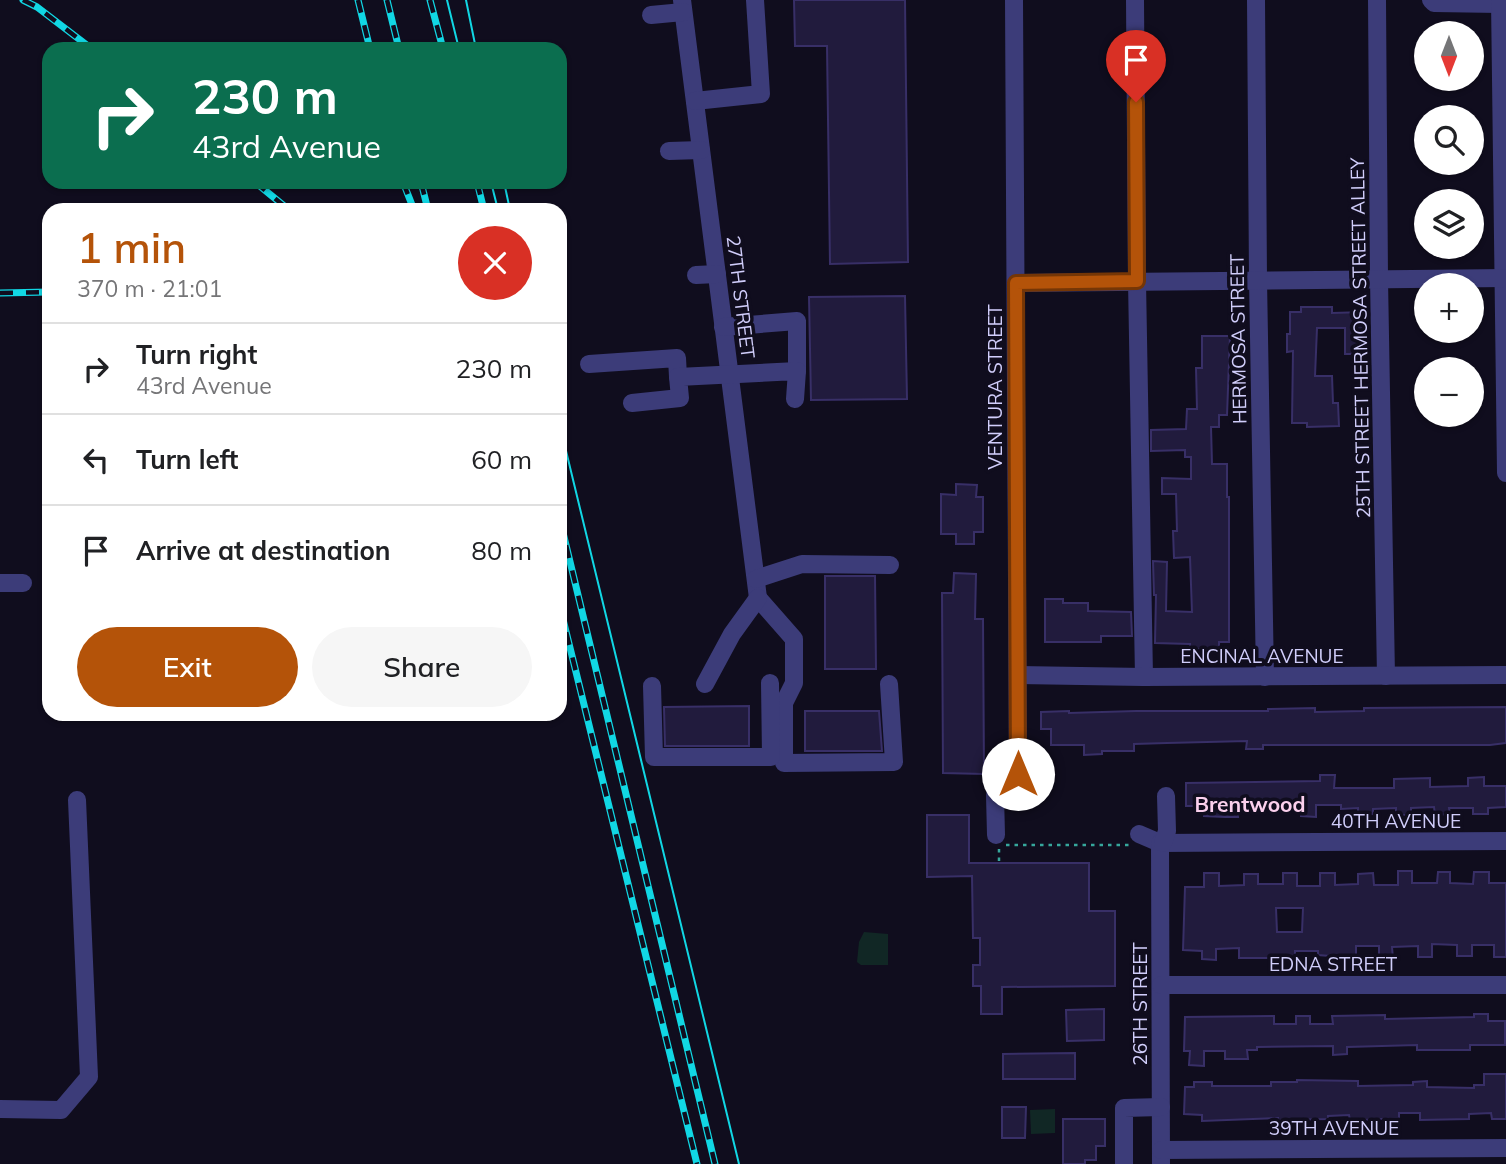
<!DOCTYPE html>
<html lang="en">
<head>
<meta charset="utf-8">
<style>
	:root { --surface:#fff; --page:#f6f6f6; --text:#202124; --muted:#757577; --line:#e0e0e0; --accent:#b45309 }
	body { margin:0; font-family:Mulish,sans-serif; background:var(--page); color:var(--text); height:100vh; display:flex; flex-direction:column; font-size:26px; white-space:nowrap }
	* { box-sizing:border-box; margin:0 }
	p { font-size:23px; color:var(--muted) }
	.icon { flex:none; width:38px; height:38px; fill:none; stroke:currentColor; stroke-width:2; stroke-linecap:round; stroke-linejoin:round }
	.map { position:relative; flex:1; overflow:hidden }
	.details { position:absolute; left:42px; top:203px; width:525px; height:518px; display:flex; flex-direction:column; background:var(--surface); border-radius:21px; box-shadow:0 2px 5px #0004 }
	.details>* { flex:none }
	.hud { position:absolute; left:42px; top:42px; width:525px; height:147px; border-radius:21px; box-shadow:0 2px 5px #0004; background:#0b6e4f; color:#fff; overflow:hidden }
	.needle { width:46px; rotate:180deg }
	.tools { position:absolute; left:1414px; top:21px; display:grid; gap:14px }
	.tools a { display:grid; place-items:center; width:70px; height:70px; border-radius:50%; background:var(--surface); box-shadow:0 2px 5px #0004; font-size:35px }
	.pin { position:absolute; display:grid; place-items:center; width:60px; height:60px; color:#fff; margin:-72px -30px; border-radius:50% 50% 50% 0; rotate:-45deg; box-shadow:0 0 7px #0007 }
	.pin .icon { rotate:45deg }
	.me { position:absolute; width:77px; margin:-38px; rotate:0deg; stroke-linejoin:round; filter:drop-shadow(0 0 5px #0008) }
	.turn { display:flex; align-items:center; gap:24px; height:147px; padding:0 35px; font-size:32px }
	.turn .icon { width:91px; height:91px; stroke-width:2.5 }
	.turn b { display:block; font-size:49px; line-height:60px }
	.round { display:grid; place-items:center; flex:none; width:74px; height:74px; border-radius:37px; background:var(--page) }
	.head { display:flex; align-items:center; justify-content:space-between; height:119px; padding:0 35px }
	h1 { font-size:42px; font-weight:600; line-height:52px; color:var(--accent) }
	.button { display:flex; gap:14px; margin-top:auto; padding:14px 35px }
	.button a { flex:1; height:80px; border-radius:42px; background:var(--accent); color:#fff; font-size:28px; font-weight:600; line-height:80px; text-align:center }
	.button a+a { background:var(--page); color:var(--text) }
	ul { padding:0; list-style:none }
	li { display:flex; align-items:center; gap:21px; height:91px; padding:0 35px; border-top:2px solid var(--line) }
	li div { flex:1 }
	li b { display:block; font-size:26px }
	li em { font-style:normal }
	.map>svg:first-child { display:block }
	.green { fill:#112725 }
	.building { fill:#211b3d; stroke:#382f67; stroke-width:2; fill-rule:evenodd }
	.lines { fill:none; stroke-linecap:round; stroke-linejoin:round }
	.path { stroke:#36a79c; stroke-width:2.5; stroke-dasharray:3.5 5; stroke-linecap:butt }
	.minor { stroke:#3c3c79; stroke-width:18 }
	.tram { stroke:#11d7e4; stroke-width:2 }
	.rail-casing { stroke:#11d7e4; stroke-width:7 }
	.rail { stroke:#100d1e; stroke-width:4.5; stroke-dasharray:13; stroke-linecap:butt }
	.route-casing { stroke:#753606; stroke-width:18 }
	.route { stroke:#b45309; stroke-width:12 }
	.labels { text-anchor:middle; stroke-width:7; stroke-linejoin:round; paint-order:stroke }
	.street-label { font-size:19px; fill:#d1cefb; stroke:#100d1e }
	.neighbourhood-label { font-size:21px; font-weight:bold; fill:#fbd0ed; stroke:#100d1e }
</style>
</head>
<body>
<div class="map">
<svg width="1506" height="1164" viewBox="0 0 1506 1164">
	<rect width="100%" height="100%" fill="#100d1e"/>
	<g class="green">
		<path d="M 864,932 L 888,934 L 888,965 L 861,965 L 857,962 L 859,942 Z"/>
		<path d="M 1055,1109 L 1055,1133 L 1031,1134 L 1030,1110 Z"/>
	</g>
	<g class="building">
		<path d="M 794,0 L 905,0 L 908,262 L 830,264 L 827,46 L 795,46 Z"/>
		<path d="M 905,296 L 907,399 L 811,400 L 809,297 Z"/>
		<path d="M 1301,307 L 1332,307 L 1332,313 L 1365,312 L 1366,354 L 1345,354 L 1345,328 L 1317,328 L 1315,376 L 1332,376 L 1333,403 L 1338,403 L 1339,426 L 1307,427 L 1307,423 L 1292,423 L 1293,351 L 1287,352 L 1287,334 L 1290,334 L 1290,312 L 1301,312 Z"/>
		<path d="M 1202,336 L 1230,336 L 1227,415 L 1219,415 L 1219,427 L 1211,427 L 1212,464 L 1227,464 L 1227,497 L 1229,497 L 1229,642 L 1219,642 L 1219,649 L 1190,649 L 1190,644 L 1155,643 L 1156,595 L 1154,595 L 1153,561 L 1167,562 L 1166,611 L 1192,612 L 1190,557 L 1174,558 L 1173,531 L 1177,531 L 1176,494 L 1162,494 L 1162,478 L 1191,479 L 1191,457 L 1185,457 L 1185,450 L 1151,451 L 1151,430 L 1186,429 L 1187,409 L 1197,409 L 1196,368 L 1202,368 Z"/>
		<path d="M 956,484 L 977,485 L 976,497 L 983,497 L 983,532 L 974,532 L 974,544 L 956,544 L 956,534 L 941,534 L 941,494 L 956,495 Z"/>
		<path d="M 954,573 L 976,574 L 975,619 L 983,619 L 984,774 L 943,773 L 942,593 L 953,593 Z"/>
		<path d="M 825,576 L 875,576 L 876,669 L 825,669 Z"/>
		<path d="M 1045,599 L 1063,599 L 1063,603 L 1088,603 L 1088,611 L 1131,612 L 1132,636 L 1101,636 L 1101,642 L 1045,642 Z"/>
		<path d="M 749,706 L 749,746 L 665,746 L 664,707 Z"/>
		<path d="M 1506,707 L 1506,743 L 1490,745 L 1263,745 L 1263,749 L 1246,749 L 1247,741 L 1167,743 L 1134,744 L 1134,751 L 1102,751 L 1102,754 L 1084,755 L 1084,745 L 1051,745 L 1051,729 L 1041,729 L 1041,712 L 1069,711 L 1069,713 L 1136,711 L 1268,711 L 1268,709 L 1315,708 L 1315,712 L 1364,711 L 1364,708 Z"/>
		<path d="M 805,711 L 879,711 L 882,751 L 805,751 Z"/>
		<path d="M 1320,775 L 1335,775 L 1334,788 L 1394,788 L 1394,779 L 1430,778 L 1430,787 L 1468,786 L 1468,778 L 1484,777 L 1484,786 L 1506,786 L 1506,807 L 1488,808 L 1488,814 L 1473,814 L 1473,808 L 1449,808 L 1450,814 L 1435,815 L 1434,807 L 1411,808 L 1411,815 L 1396,815 L 1396,808 L 1373,809 L 1373,814 L 1358,815 L 1358,808 L 1341,809 L 1341,805 L 1316,805 L 1316,817 L 1301,816 L 1301,806 L 1257,805 L 1237,807 L 1238,817 L 1225,817 L 1204,816 L 1204,806 L 1186,806 L 1186,783 L 1320,781 Z"/>
		<path d="M 927,815 L 969,815 L 969,863 L 1089,863 L 1089,911 L 1115,911 L 1115,986 L 1002,987 L 1002,1014 L 981,1014 L 981,986 L 973,986 L 973,965 L 980,965 L 980,938 L 973,938 L 972,876 L 927,877 Z"/>
		<path d="M 1398,871 L 1412,871 L 1412,883 L 1437,883 L 1438,872 L 1450,872 L 1450,883 L 1473,884 L 1474,872 L 1489,872 L 1489,883 L 1506,883 L 1506,957 L 1494,957 L 1494,945 L 1472,945 L 1472,956 L 1457,956 L 1457,945 L 1432,944 L 1432,957 L 1418,957 L 1418,946 L 1392,947 L 1393,959 L 1379,959 L 1379,946 L 1356,946 L 1356,958 L 1318,955 L 1318,951 L 1295,951 L 1295,958 L 1239,958 L 1239,948 L 1216,949 L 1216,960 L 1202,959 L 1202,951 L 1183,950 L 1185,887 L 1204,887 L 1204,873 L 1219,873 L 1219,886 L 1244,885 L 1244,874 L 1258,874 L 1258,884 L 1283,884 L 1283,873 L 1297,873 L 1297,886 L 1320,886 L 1320,873 L 1335,873 L 1335,885 L 1358,884 L 1358,874 L 1373,873 L 1374,885 L 1398,885 ZM 1276,908 L 1303,908 L 1302,932 L 1277,932 Z"/>
		<path d="M 1104,1009 L 1104,1040 L 1067,1041 L 1066,1010 Z"/>
		<path d="M 1474,1014 L 1488,1014 L 1488,1021 L 1505,1021 L 1505,1045 L 1470,1045 L 1470,1050 L 1417,1050 L 1417,1045 L 1347,1047 L 1347,1054 L 1333,1055 L 1333,1046 L 1257,1047 L 1257,1050 L 1247,1050 L 1248,1059 L 1225,1059 L 1225,1051 L 1204,1051 L 1204,1066 L 1189,1065 L 1190,1051 L 1184,1051 L 1185,1017 L 1274,1016 L 1274,1024 L 1296,1024 L 1296,1016 L 1310,1016 L 1310,1024 L 1333,1024 L 1332,1016 L 1385,1015 L 1385,1019 L 1474,1017 Z"/>
		<path d="M 1075,1053 L 1075,1079 L 1003,1079 L 1003,1054 Z"/>
		<path d="M 1484,1074 L 1506,1074 L 1506,1119 L 1492,1119 L 1491,1113 L 1469,1114 L 1469,1119 L 1420,1120 L 1420,1113 L 1399,1113 L 1399,1118 L 1364,1120 L 1350,1120 L 1349,1115 L 1328,1116 L 1328,1119 L 1278,1120 L 1278,1118 L 1202,1121 L 1202,1115 L 1184,1114 L 1185,1087 L 1194,1087 L 1194,1082 L 1212,1082 L 1212,1086 L 1271,1086 L 1271,1082 L 1297,1082 L 1297,1080 L 1358,1081 L 1358,1086 L 1413,1085 L 1413,1082 L 1427,1081 L 1427,1087 L 1474,1088 L 1474,1085 L 1484,1085 Z"/>
		<path d="M 1002,1107 L 1026,1107 L 1025,1138 L 1002,1138 Z"/>
		<path d="M 1063,1119 L 1105,1119 L 1105,1146 L 1096,1146 L 1096,1160 L 1085,1160 L 1085,1164 L 1063,1164 Z"/>
	</g>
	<g class="lines">
		<g class="path">
			<path d="M 1006,845 L 1129,845"/>
			<path d="M 999,849 L 999,863"/>
		</g>
		<g class="minor">
			<path d="M 682,0 L 758,598"/>
			<path d="M 1014,0 L 1018,774"/>
			<path d="M 1135,0 L 1137,281 L 1144,677"/>
			<path d="M 1256,0 L 1258,280 L 1265,677"/>
			<path d="M 1377,0 L 1379,279 L 1386,676"/>
			<path d="M 1431,0 L 1434,3 L 1500,4"/>
			<path d="M 1500,0 L 1506,473"/>
			<path d="M 651,15 L 683,12"/>
			<path d="M 695,101 L 761,94 L 755,0"/>
			<path d="M 669,151 L 701,150"/>
			<path d="M 696,275 L 717,274"/>
			<path d="M 1016,283 L 1506,278"/>
			<path d="M 723,327 L 797,321 L 797,371"/>
			<path d="M 589,364 L 677,358 L 678,377"/>
			<path d="M 632,403 L 680,398 L 678,377 L 797,371 L 795,399"/>
			<path d="M 756,579 L 802,564 L 890,565"/>
			<path d="M 0,583 L 23,583"/>
			<path d="M 758,598 L 794,639 L 794,683 L 784,703 L 784,763 L 894,762 L 889,684"/>
			<path d="M 1018,675 L 1144,677 L 1506,675"/>
			<path d="M 705,684 L 732,634 L 758,598"/>
			<path d="M 652,686 L 654,757 L 771,757 L 770,683"/>
			<path d="M 995,795 L 996,835"/>
			<path d="M 1139,834 L 1160,843"/>
			<path d="M 1160,843 L 1506,841"/>
			<path d="M 1160,843 L 1161,1164"/>
			<path d="M 1163,843 L 1167,831 L 1166,796"/>
			<path d="M 1161,985 L 1506,985"/>
			<path d="M 0,1109 L 61,1110 L 89,1077 L 77,800"/>
			<path d="M 1161,1150 L 1506,1148"/>
			<path d="M 1124,1164 L 1124,1108 L 1161,1107"/>
		</g>
		<g class="tram">
			<path d="M 447,0 L 459,49"/>
			<path d="M 466,0 L 476,49"/>
			<path d="M 491,182 L 498,210"/>
			<path d="M 504,182 L 510,210"/>
			<path d="M 560,426 L 739,1164"/>
		</g>
		<g class="rail-casing">
			<g id="rail">
				<path d="M 23,0 L 37,7 L 92,49"/>
				<path d="M 358,0 L 370,49"/>
				<path d="M 387,0 L 399,49"/>
				<path d="M 430,0 L 443,49"/>
				<path d="M 255,182 L 289,210"/>
				<path d="M 403,182 L 414,210"/>
				<path d="M 421,182 L 428,210"/>
				<path d="M 477,182 L 484,210"/>
				<path d="M 0,293 L 49,292"/>
				<path d="M 560,520 L 715,1164"/>
				<path d="M 560,607 L 697,1164"/>
			</g>
		</g>
		<use href="#rail" class="rail"/>
	</g>
	<g class="lines">
		<g class="route-casing">
			<path id="route" d="M 1018,774 L 1016,283 L 1137,281 L 1136,102"/>
		</g>
		<use href="#route" class="route"/>
	</g>
	<g class="labels">
		<g class="street-label">
			<text transform="translate(741 297) rotate(83)" y="7">27TH STREET</text>
			<text transform="translate(1360 338) rotate(-91)" y="7">25TH STREET HERMOSA STREET ALLEY</text>
			<text transform="translate(1238 339) rotate(-91)" y="7">HERMOSA STREET</text>
			<text transform="translate(995 387) rotate(-90)" y="7">VENTURA STREET</text>
			<text x="1262" y="663">ENCINAL AVENUE</text>
			<text x="1396" y="828">40TH AVENUE</text>
			<text x="1333" y="971">EDNA STREET</text>
			<text transform="translate(1140 1004) rotate(-90)" y="7">26TH STREET</text>
			<text x="1334" y="1135">39TH AVENUE</text>
		</g>
		<g class="neighbourhood-label">
			<text x="1250" y="812">Brentwood</text>
		</g>
	</g>
</svg>
<div class="tools">
<a><svg class="needle" viewBox="-14 -14 28 28"><path d="M0-13l5 13h-10z" fill="#e53935"/><path d="M0 13l5-13h-10z" fill="#757577"/></svg></a>
<a><svg class="icon" aria-label="search" viewBox="0 0 24 24"><circle cx="10" cy="10" r="6"/><path d="M15 15l6 6"/></svg></a>
<a><svg class="icon" aria-label="layers" viewBox="0 0 24 24"><path d="M12 4l9 5-9 5-9-5zM3 14l9 5 9-5"/></svg></a>
<a>+</a>
<a>−</a>
</div>
<div class="pin" style="left:1136px;top:102px;background:#d93025"><svg class="icon" aria-label="arrive" viewBox="0 0 24 24"><path d="M6 21V4h12l-3 4 3 4H6"/></svg></div>
<svg class="me" style="left:1018px;top:774px" viewBox="-20 -20 40 40"><circle r="19" fill="#fff"/><path d="M0-13L10 11 0 6-10 11z" fill="#b45309"/></svg>
<div class="hud">
<div class="turn"><svg class="icon" aria-label="right" viewBox="0 0 24 24"><path d="M7 20v-9h11M14 6l5 5-5 5"/></svg><div><b>230 m</b>43rd Avenue</div></div>
</div>
<section class="details">
<div class="head"><div><h1>1 min</h1><p>370 m · 21:01</p></div><a class="round" style="background:#d93025;color:#fff"><svg class="icon" aria-label="close" viewBox="0 0 24 24"><path d="M6 6l12 12M18 6L6 18"/></svg></a></div>
<ul>
<li><svg class="icon" aria-label="right" viewBox="0 0 24 24"><path d="M7 20v-9h11M14 6l5 5-5 5"/></svg><div><b>Turn right</b><p>43rd Avenue</p></div><em>230 m</em></li>
<li><svg class="icon" aria-label="left" viewBox="0 0 24 24"><path d="M17 20v-9H6M10 6l-5 5 5 5"/></svg><div><b>Turn left</b></div><em>60 m</em></li>
<li><svg class="icon" aria-label="arrive" viewBox="0 0 24 24"><path d="M6 21V4h12l-3 4 3 4H6"/></svg><div><b>Arrive at destination</b></div><em>80 m</em></li>
</ul>
<div class="button"><a>Exit</a><a>Share</a></div>
</section>
</div>
</body>
</html>
